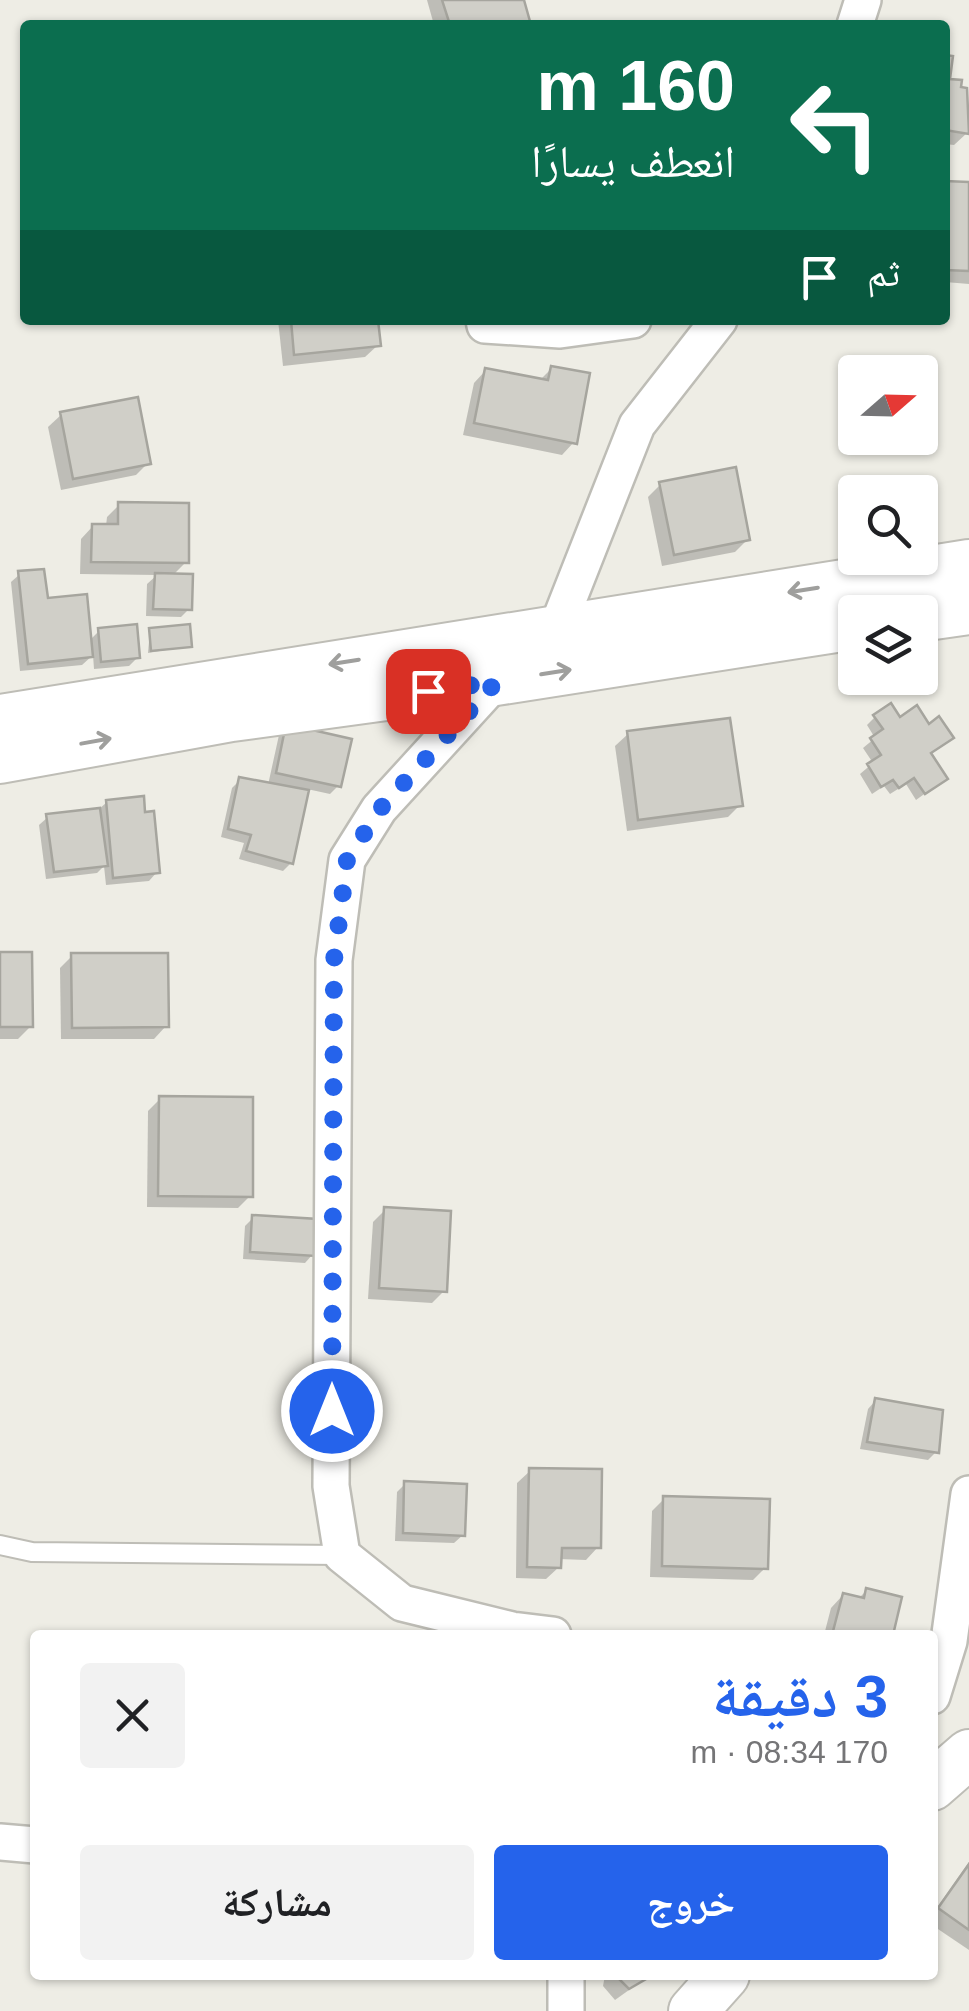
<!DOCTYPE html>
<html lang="ar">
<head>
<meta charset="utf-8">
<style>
	:root { --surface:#fff; --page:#f2f2f2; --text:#202124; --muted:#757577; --accent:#2563eb }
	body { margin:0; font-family:Helvetica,"Noto Naskh Arabic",sans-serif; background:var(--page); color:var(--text); direction:rtl; height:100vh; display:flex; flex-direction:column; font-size:38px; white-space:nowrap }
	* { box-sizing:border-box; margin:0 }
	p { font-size:32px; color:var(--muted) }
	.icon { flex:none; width:55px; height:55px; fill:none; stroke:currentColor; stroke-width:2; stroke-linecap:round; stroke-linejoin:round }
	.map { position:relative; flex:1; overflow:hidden; direction:ltr }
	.panel { position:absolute; left:30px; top:1630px; width:908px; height:350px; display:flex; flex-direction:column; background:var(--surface); border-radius:10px; box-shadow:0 2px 8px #0004; direction:rtl }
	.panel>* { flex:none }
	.banner { position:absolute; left:20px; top:20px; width:930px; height:305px; border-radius:10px; box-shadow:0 2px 8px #0004; direction:rtl; background:#0b6e4f; color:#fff; overflow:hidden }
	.needle { width:65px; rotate:70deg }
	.controls { position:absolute; left:838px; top:355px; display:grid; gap:20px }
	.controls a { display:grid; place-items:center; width:100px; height:100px; border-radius:10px; background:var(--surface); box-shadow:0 2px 8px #0004; font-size:50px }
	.pin { position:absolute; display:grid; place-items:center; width:85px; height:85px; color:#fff; margin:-42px; border-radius:20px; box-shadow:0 5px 15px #0006 }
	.me { position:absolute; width:110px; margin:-55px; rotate:0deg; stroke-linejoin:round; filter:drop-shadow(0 0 8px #0008) }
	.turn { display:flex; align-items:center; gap:35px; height:210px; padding:0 50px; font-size:45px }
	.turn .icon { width:130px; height:130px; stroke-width:2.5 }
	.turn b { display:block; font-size:70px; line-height:85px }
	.then { display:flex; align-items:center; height:95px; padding:0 50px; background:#0003; gap:20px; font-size:38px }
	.round { display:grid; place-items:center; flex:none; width:105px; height:105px; border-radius:10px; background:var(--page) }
	.overview { display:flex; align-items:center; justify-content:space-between; height:170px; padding:0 50px }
	h1 { font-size:60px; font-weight:800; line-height:75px; color:var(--accent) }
	.primary-button { display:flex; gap:20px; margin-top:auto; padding:20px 50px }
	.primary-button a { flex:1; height:115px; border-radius:10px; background:var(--accent); color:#fff; font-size:40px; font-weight:800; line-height:115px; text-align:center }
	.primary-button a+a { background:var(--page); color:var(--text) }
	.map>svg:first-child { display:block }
	.shadow { fill:#0003 }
	.building { fill:#d0cfc8; stroke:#a6a59e; stroke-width:2.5 }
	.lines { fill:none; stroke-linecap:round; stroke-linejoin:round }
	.lane-casing { stroke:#bebdb6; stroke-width:22 }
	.street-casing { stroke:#bebdb6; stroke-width:40 }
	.secondary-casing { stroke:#bebdb6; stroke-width:52 }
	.lane { stroke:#fff; stroke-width:18 }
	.street { stroke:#fff; stroke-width:35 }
	.secondary { stroke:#fff; stroke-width:48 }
	.oneway { stroke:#9f9f9d }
	.route { stroke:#2563eb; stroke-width:18; stroke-dasharray:0 32.4 }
</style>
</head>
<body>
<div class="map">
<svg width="969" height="2011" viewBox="0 0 969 2011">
	<rect width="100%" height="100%" fill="#eeede5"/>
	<g class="shadow">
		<path d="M 427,0 L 522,0 L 529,25 L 434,25 Z"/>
		<path d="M 945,58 L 948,81 L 967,133 L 954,145 L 945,144 Z"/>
		<path d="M 945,184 L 969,185 L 969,284 L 945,282 Z"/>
		<path d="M 278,320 L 375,320 L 378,345 L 365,357 L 283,366 Z"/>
		<path d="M 552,368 L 574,442 L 562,455 L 463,435 L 474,383 L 486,370 L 539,381 Z"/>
		<path d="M 61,415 L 148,463 L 136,475 L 61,490 L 48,427 Z"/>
		<path d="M 661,484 L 748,539 L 735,552 L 662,566 L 648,497 Z"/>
		<path d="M 119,505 L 186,562 L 172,576 L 189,609 L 181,617 L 146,616 L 147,584 L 157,575 L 80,574 L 81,539 L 93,526 L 106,526 L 107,517 Z"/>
		<path d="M 20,574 L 89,641 L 99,631 L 138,657 L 129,666 L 94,669 L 93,655 L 82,665 L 20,671 L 11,582 Z"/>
		<path d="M 150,630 L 190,646 L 148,653 Z"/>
		<path d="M 875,717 L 928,727 L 950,738 L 929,754 L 945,779 L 916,800 L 906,784 L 890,794 L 884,786 L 872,794 L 860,774 L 873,763 L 863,748 L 875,738 L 867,725 Z"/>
		<path d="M 287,727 L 338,786 L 330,794 L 307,789 L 291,863 L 283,871 L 239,859 L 244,843 L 221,837 L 232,788 L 240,780 L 268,785 L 279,735 Z"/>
		<path d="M 628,734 L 740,805 L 728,817 L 627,831 L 615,746 Z"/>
		<path d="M 107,802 L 157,872 L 149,881 L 106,885 L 104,866 L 97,873 L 46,879 L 39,825 L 48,817 L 98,810 Z"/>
		<path d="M 0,955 L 31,1026 L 18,1039 L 0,1039 Z"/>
		<path d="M 72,956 L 166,1026 L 154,1039 L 61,1039 L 60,968 Z"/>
		<path d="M 160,1099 L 250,1196 L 238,1208 L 147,1207 L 148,1111 Z"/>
		<path d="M 385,1210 L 444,1291 L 432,1303 L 368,1299 L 373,1222 Z"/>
		<path d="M 253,1218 L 313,1254 L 305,1263 L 243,1259 L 245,1226 Z"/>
		<path d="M 876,1400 L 936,1452 L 928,1460 L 860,1449 L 868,1409 Z"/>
		<path d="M 530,1471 L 598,1547 L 586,1560 L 559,1559 L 559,1567 L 546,1579 L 516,1578 L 517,1483 Z"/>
		<path d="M 405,1484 L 463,1535 L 454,1543 L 395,1541 L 397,1492 Z"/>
		<path d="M 664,1499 L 765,1568 L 753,1580 L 650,1577 L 652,1511 Z"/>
		<path d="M 867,1590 L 890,1635 L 824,1635 L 831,1608 L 843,1595 L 858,1599 Z"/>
		<path d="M 969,1862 L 969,1950 L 932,1925 L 932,1915 Z"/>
		<path d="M 605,1975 L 650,1975 L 615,2000 L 603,1986 Z"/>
	</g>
	<g class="building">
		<path d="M 442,0 L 524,0 L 531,25 L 450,25 Z"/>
		<path d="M 945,33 L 945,55 L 953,56 L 950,79 L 962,80 L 961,87 L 967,88 L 969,134 L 945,130 Z"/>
		<path d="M 945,181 L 969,182 L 969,271 L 945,270 Z"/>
		<path d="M 291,320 L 378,320 L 381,346 L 294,355 Z"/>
		<path d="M 551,366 L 590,373 L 577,444 L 474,423 L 485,368 L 548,380 Z"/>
		<path d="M 138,397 L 151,464 L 73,479 L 60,412 Z"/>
		<path d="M 736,467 L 750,540 L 674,555 L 659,482 Z"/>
		<path d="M 118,502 L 189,503 L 189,563 L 91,562 L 92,524 L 118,524 Z"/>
		<path d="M 44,569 L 48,598 L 87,594 L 93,657 L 28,664 L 18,571 Z"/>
		<path d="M 155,573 L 193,574 L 192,610 L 153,609 Z"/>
		<path d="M 137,624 L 140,658 L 101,662 L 98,628 Z"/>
		<path d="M 190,624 L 192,647 L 151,651 L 149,628 Z"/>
		<path d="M 891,703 L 900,717 L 917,705 L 929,724 L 939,716 L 954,738 L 931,753 L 948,779 L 925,794 L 914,778 L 899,788 L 893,780 L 881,787 L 867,764 L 881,755 L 870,738 L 883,729 L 873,715 Z"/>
		<path d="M 730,718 L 743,806 L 638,820 L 627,731 Z"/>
		<path d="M 286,724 L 352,739 L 341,787 L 276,773 Z"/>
		<path d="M 239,777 L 309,790 L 293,864 L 246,851 L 251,835 L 228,829 Z"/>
		<path d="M 144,796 L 145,812 L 154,811 L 160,873 L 113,878 L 106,800 Z"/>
		<path d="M 100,808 L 108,866 L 54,872 L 46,814 Z"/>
		<path d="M 0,952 L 32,952 L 33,1027 L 0,1027 Z"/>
		<path d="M 71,953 L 168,953 L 169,1027 L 72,1028 Z"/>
		<path d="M 159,1096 L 253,1097 L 253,1197 L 158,1196 Z"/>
		<path d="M 384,1207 L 451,1211 L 447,1292 L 379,1288 Z"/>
		<path d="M 252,1215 L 318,1219 L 316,1256 L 250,1252 Z"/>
		<path d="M 875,1398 L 943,1410 L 939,1453 L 867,1442 Z"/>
		<path d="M 529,1468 L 602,1469 L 601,1548 L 562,1548 L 561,1568 L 527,1567 Z"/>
		<path d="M 404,1481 L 467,1484 L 465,1536 L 403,1533 Z"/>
		<path d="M 663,1496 L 770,1499 L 768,1569 L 662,1566 Z"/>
		<path d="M 866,1588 L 902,1597 L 893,1635 L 832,1635 L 843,1593 L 864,1598 Z"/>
		<path d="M 969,1864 L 969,1930 L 938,1908 Z"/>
		<path d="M 615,1975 L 653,1975 L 629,1989 Z"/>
	</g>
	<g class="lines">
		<g class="lane-casing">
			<path id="lane" d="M 0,1545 L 32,1552 L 342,1555"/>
		</g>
		<g class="street-casing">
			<g id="street">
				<path d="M 855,25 L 863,0"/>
				<path d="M 484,320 L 485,325 L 560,330 L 633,320"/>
				<path d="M 557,628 L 637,425 L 719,320"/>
				<path d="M 496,681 L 379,809 L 347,860 L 334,960 L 331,1486 L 342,1555 L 402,1603 L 512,1630 L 553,1635"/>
				<path d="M 932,1696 L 949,1641 L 969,1494"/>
				<path d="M 0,1842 L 35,1845"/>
				<path d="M 566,2011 L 566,1975"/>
			</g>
		</g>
		<g class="secondary-casing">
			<g id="secondary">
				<path d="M 920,617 L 969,610"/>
				<path d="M 0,719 L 969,564"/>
				<path d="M 0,759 L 232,717 L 496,681 L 855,625"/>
				<path d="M 932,1786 L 969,1754"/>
				<path d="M 693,2011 L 725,1975"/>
			</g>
		</g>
		<use href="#lane" class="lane"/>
		<use href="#street" class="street"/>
		<use href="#secondary" class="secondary"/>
	</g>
	<defs><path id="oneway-shaft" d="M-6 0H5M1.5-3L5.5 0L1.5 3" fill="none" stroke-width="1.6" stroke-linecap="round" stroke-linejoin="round" transform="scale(2.5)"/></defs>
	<g class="oneway">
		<use href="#oneway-shaft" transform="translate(803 590) rotate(171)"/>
		<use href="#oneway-shaft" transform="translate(344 662) rotate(171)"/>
		<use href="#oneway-shaft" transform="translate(556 672) rotate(-9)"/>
		<use href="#oneway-shaft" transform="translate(96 741) rotate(-10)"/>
	</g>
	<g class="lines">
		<path class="route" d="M 332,1411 L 334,960 L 347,860 L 380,809 L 496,682 L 428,691"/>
	</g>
</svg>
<div class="controls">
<a><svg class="needle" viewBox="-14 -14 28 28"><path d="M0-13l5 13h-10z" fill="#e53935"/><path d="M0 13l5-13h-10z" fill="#757577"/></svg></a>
<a><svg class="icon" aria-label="search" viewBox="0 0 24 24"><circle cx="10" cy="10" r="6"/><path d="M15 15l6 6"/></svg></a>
<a><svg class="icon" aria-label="layers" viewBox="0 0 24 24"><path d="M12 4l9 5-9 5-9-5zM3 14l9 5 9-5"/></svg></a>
</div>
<div class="pin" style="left:428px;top:691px;background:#d93025"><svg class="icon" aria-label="arrive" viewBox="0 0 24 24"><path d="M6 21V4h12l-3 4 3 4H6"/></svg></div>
<svg class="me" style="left:332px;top:1411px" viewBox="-20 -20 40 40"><circle r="17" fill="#2563eb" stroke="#fff" stroke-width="3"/><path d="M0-11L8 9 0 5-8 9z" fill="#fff"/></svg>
<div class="banner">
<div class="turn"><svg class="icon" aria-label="left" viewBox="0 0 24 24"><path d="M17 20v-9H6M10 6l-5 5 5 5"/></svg><div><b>160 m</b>انعطف يسارًا</div></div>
<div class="then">ثم<svg class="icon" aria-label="arrive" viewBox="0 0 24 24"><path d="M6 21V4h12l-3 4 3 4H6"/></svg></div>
</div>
<section class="panel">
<div class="overview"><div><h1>3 دقيقة</h1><p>170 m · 08:34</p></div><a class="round"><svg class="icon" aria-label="close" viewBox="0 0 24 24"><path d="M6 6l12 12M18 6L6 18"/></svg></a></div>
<div class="primary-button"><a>خروج</a><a>مشاركة</a></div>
</section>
</div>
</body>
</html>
